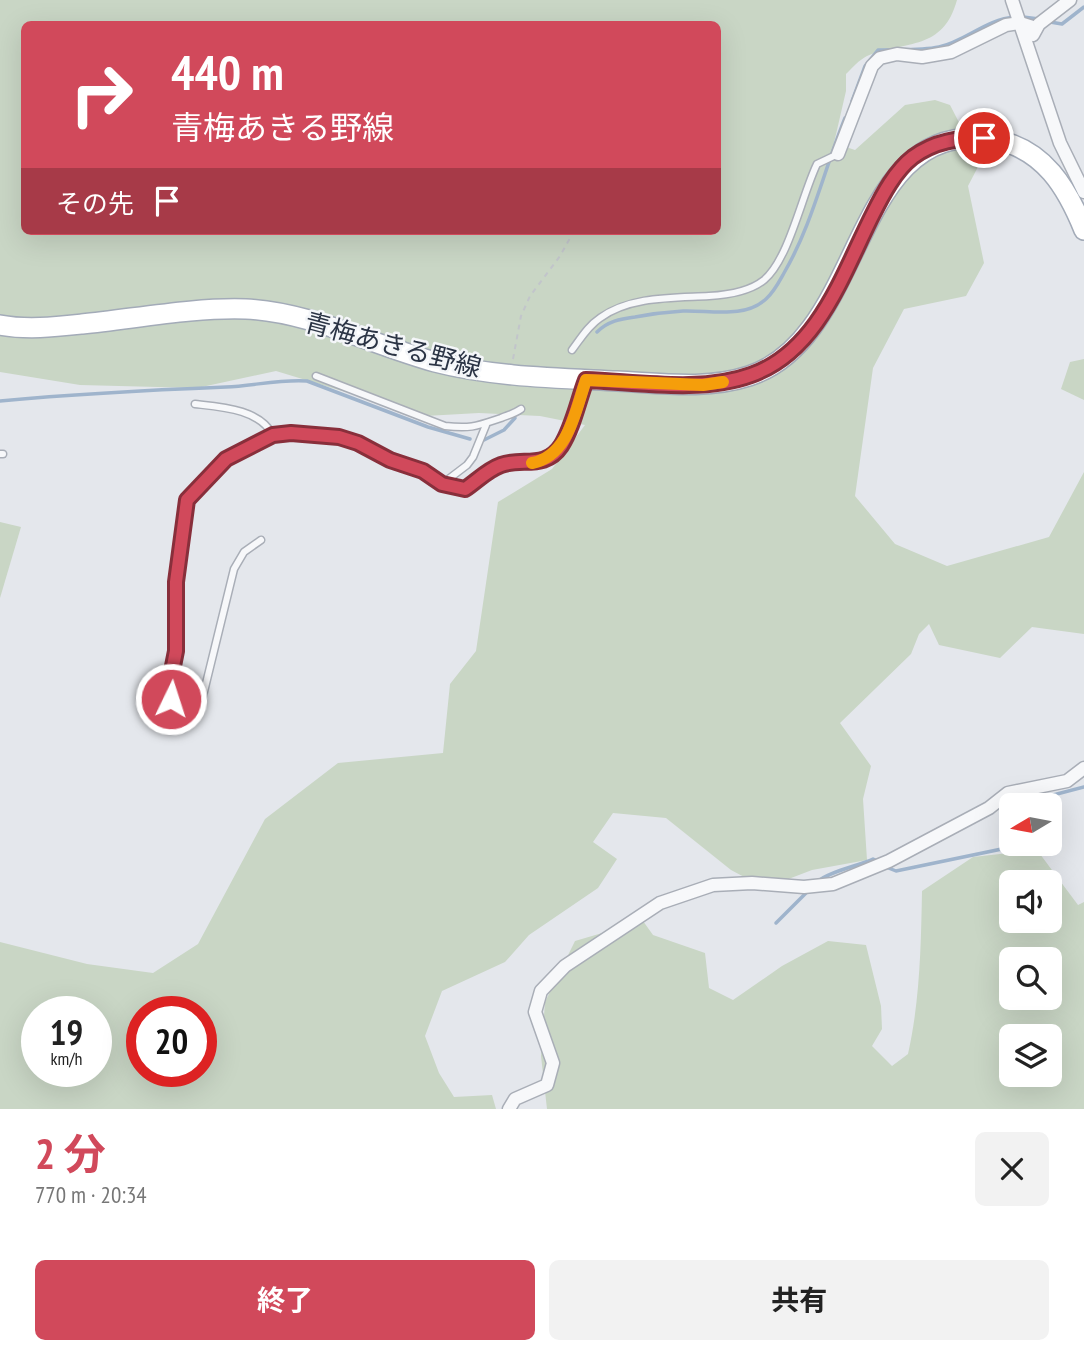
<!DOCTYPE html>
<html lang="ja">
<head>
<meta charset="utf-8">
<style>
	:root { --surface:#fff; --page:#f2f2f2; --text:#222; --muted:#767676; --accent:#d1495b }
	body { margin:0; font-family:"PT Sans Narrow","Noto Sans JP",sans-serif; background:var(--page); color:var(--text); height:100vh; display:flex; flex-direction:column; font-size:26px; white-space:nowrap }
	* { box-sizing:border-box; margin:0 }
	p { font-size:23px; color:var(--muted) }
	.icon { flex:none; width:38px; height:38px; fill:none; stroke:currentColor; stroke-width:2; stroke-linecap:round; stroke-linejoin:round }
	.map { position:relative; height:1109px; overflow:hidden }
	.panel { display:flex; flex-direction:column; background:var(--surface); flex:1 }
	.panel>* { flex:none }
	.top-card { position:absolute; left:21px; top:21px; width:700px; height:214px; border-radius:10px; box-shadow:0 7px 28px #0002; background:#d1495b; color:#fff; overflow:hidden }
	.needle { width:46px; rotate:260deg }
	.buttons { position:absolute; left:999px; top:793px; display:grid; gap:14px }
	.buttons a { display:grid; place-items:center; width:63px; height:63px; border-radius:10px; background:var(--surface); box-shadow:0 7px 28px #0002; font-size:35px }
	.speed { position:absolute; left:21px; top:996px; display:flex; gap:14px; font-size:35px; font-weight:700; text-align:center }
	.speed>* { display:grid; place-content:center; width:91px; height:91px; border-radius:50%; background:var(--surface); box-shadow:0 7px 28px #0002; line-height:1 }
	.speed small { font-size:18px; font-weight:400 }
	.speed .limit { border:10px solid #d22; background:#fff; color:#111 }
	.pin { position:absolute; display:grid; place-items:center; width:60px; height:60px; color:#fff; margin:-30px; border:4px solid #fff; border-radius:50%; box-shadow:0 2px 7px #0007 }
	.me { position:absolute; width:77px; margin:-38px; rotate:4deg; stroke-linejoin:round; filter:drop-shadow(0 0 5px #0008) }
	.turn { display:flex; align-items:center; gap:24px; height:147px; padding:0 35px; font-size:32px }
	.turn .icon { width:91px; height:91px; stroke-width:2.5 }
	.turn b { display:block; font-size:49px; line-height:60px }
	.then { display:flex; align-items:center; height:66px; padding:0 35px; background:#0003; gap:14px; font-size:26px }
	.round { display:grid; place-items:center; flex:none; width:74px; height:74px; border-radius:10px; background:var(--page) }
	.headline { display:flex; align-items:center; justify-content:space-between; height:119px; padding:0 35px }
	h1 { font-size:42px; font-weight:700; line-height:52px; color:var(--accent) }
	.primary-button { display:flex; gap:14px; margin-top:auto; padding:14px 35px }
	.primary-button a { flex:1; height:80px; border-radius:10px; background:var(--accent); color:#fff; font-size:28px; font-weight:700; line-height:80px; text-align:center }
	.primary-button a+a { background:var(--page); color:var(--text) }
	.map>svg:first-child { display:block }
	.green { fill:#c9d6c5; fill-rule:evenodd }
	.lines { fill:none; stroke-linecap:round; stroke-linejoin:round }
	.stream { stroke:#9fb4cc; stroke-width:3.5 }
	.lane-casing { stroke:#a9aeb7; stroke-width:9 }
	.street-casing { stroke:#a9aeb7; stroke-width:15 }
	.primary-casing { stroke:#a3abb8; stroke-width:22 }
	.path { stroke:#c2c5cb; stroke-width:2; stroke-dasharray:5 5; stroke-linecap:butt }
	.lane { stroke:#f7f8fa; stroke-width:6 }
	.street { stroke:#f7f8fa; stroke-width:12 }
	.primary { stroke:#fff; stroke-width:19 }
	.route-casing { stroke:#882f3b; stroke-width:18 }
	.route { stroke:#d1495b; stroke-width:12 }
	.slow { stroke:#f59e0b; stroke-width:12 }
	.labels { text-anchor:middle; stroke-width:5; stroke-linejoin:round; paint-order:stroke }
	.street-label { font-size:26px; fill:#2b3445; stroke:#f4f6f9 }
</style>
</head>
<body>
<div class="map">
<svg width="1084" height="1109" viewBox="0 0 1084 1109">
	<rect width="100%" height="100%" fill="#e4e7ec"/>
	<g class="green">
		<path d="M 0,0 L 957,0 C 943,51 907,40 867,56 C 859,60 852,68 846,74 L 846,91 L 834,143 L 855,150 L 905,105 L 935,100 L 950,105 L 980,163 L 968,186 L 984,263 L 966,296 L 904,309 L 873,368 L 855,496 L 895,544 L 947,566 L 1049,537 L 1084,472 L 1084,634 L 1032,627 L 1000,658 L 939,645 L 929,624 L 919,634 L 911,654 L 840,723 L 871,766 L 863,799 L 867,860 L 812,870 L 765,888 L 731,870 L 666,818 L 613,813 L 593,842 L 617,859 L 598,888 L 529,935 L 505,962 L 442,991 L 425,1036 L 439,1073 L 454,1097 L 492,1095 L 496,1109 L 0,1109 L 0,942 L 87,964 L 153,973 L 198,944 L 265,819 L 338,763 L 443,753 L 450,684 L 476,651 L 498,502 L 552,469 L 585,425 L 540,416 L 479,413 L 425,416 L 276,371 L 197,388 L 80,385 L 0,372 ZM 24,24 L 718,24 L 718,231 L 24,231 ZM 37,1012 L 96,1012 L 96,1071 L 37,1071 ZM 142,1012 L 201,1012 L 201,1071 L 142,1071 Z"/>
		<path d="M 1084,359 L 1084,400 L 1061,389 L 1070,362 Z"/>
		<path d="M 0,522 L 21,527 L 0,598 Z"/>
		<path d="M 1037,850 L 1078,905 L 1084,902 L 1084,1109 L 547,1109 L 541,1056 L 545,1002 L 575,941 L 643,921 L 653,935 L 705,953 L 709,988 L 733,1000 L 782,966 L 828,941 L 866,945 L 881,1006 L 882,1029 L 872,1046 L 892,1066 L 908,1054 C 920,1000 921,946 922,891 L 973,857 ZM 1012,882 L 1050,882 L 1050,920 L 1012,920 ZM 1012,959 L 1050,959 L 1050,998 L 1012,998 ZM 1012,1036 L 1050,1036 L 1050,1074 L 1012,1074 Z"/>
	</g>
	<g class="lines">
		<g class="stream">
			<path d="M 1023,17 L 1039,19"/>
			<path d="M 1050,22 L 1062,24 L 1084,7"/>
			<path d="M 852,101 L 865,66 L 878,50 C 897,49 920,51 939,47 C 966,41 986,19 1015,17"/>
			<path d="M 597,332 C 608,321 620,319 635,317 C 651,314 667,312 683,311 C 710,310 744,319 766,299 C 774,292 779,282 784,273 C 812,225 824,170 845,118"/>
			<path d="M 0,401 C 75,394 151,390 226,387 C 253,386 280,379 307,381 L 428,427 L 470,439"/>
			<path d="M 484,440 L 504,430 L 515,418"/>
			<path d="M 1023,805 L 1034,800 L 1084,787"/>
			<path d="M 886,867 L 896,871 L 1026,844"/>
			<path d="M 817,882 C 827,872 858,866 873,859 L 877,861"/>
			<path d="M 776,923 L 809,890"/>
		</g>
		<g class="lane-casing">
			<g id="lane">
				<path d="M 572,350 C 581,338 588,326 600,318 C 630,296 674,298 709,296 C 727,295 749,292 764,280 C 789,259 802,195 817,164 L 838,154"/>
				<path d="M 316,376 L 445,426 C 471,429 477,426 501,418 C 508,415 514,414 521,409"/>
				<path d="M 195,404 C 222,407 259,409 273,435"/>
				<path d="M 0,454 L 3,454"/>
				<path d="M 442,484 L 467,465 L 473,457 L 486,425"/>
				<path d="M 261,540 L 244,552 L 234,569 L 200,708 C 189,722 173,714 171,697 C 169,681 174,666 175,649 C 177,628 175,606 176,585 C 176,560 181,535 185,510 C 189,489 207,479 221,465 C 255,430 312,425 357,442 C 369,447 379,455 390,460 C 400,464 411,466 421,470 C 437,478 446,488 465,489 C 477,481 487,470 500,465 C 521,457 544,470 560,447 C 572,431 578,402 585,382"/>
			</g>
		</g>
		<g class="street-casing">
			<g id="street">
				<path d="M 1012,0 L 1060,143 L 1084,192"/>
				<path d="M 1033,35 L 1039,24 L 1070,0"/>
				<path d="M 838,154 L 872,66 L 880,58 L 897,54 L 922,57 L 951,52 L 1006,25 L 1020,23 L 1036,28"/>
				<path d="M 509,1109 L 515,1099 L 547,1085 L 553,1063 L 535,1012 L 541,991 L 565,966 L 660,903 L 713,885 L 752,883 L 804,887 L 833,884 L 889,861 L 989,808 L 1008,793 L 1067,781 L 1084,768"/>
			</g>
		</g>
		<g class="primary-casing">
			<path id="primary" d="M 0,325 C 27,330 54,327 82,324 C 133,319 195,307 246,309 C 311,312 372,345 435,362 C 493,377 557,378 617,381 C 660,383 706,390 749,376 C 869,337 849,114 996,140 C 1044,149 1067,188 1084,230"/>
		</g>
		<path class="path" d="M 513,359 L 521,316 L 530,296 L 560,256 L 574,231"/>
		<use href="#lane" class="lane"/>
		<use href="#street" class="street"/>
		<use href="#primary" class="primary"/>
	</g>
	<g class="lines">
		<g class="route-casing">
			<path id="route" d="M 171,699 L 171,676 L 176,651 L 176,582 L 187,500 L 226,459 L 273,435 L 291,433 L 339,437 L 358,443 L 390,460 L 423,471 L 442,484 L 465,489 C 477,481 487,470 501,465 C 522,457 545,470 561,446 C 573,427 578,401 586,380 C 638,382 702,393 751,375 C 819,351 843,273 873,214 C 883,194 895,171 913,157 C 935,141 958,138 984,138"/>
		</g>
		<use href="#route" class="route"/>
		<path class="slow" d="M 532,463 C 569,456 575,411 586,380 L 703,385 L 723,382"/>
	</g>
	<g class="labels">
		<g class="street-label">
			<text transform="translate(393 345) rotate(15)" y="9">青梅あきる野線</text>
		</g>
	</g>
</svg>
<div class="buttons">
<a><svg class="needle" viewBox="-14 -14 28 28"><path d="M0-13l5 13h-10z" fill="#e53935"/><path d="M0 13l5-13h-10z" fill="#767676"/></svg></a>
<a><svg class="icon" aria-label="sound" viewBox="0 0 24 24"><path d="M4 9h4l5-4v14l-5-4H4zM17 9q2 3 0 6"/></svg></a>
<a><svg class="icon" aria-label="search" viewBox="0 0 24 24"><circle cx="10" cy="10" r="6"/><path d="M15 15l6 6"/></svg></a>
<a><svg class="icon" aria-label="layers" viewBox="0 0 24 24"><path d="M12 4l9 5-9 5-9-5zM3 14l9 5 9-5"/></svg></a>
</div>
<div class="speed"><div>19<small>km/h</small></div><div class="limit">20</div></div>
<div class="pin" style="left:984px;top:138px;background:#d93025"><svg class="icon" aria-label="arrive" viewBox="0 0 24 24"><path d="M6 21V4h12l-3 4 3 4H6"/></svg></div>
<svg class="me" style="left:171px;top:699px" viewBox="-20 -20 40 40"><circle r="17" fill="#d1495b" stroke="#fff" stroke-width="3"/><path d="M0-11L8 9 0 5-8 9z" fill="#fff"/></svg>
<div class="top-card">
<div class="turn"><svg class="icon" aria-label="right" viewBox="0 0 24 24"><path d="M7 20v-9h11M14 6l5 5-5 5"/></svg><div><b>440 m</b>青梅あきる野線</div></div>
<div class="then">その先<svg class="icon" aria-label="arrive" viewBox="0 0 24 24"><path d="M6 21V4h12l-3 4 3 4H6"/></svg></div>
</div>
</div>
<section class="panel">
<div class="headline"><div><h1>2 分</h1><p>770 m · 20:34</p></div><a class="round"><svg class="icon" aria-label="close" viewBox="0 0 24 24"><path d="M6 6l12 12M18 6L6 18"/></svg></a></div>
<div class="primary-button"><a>終了</a><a>共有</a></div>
</section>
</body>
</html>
